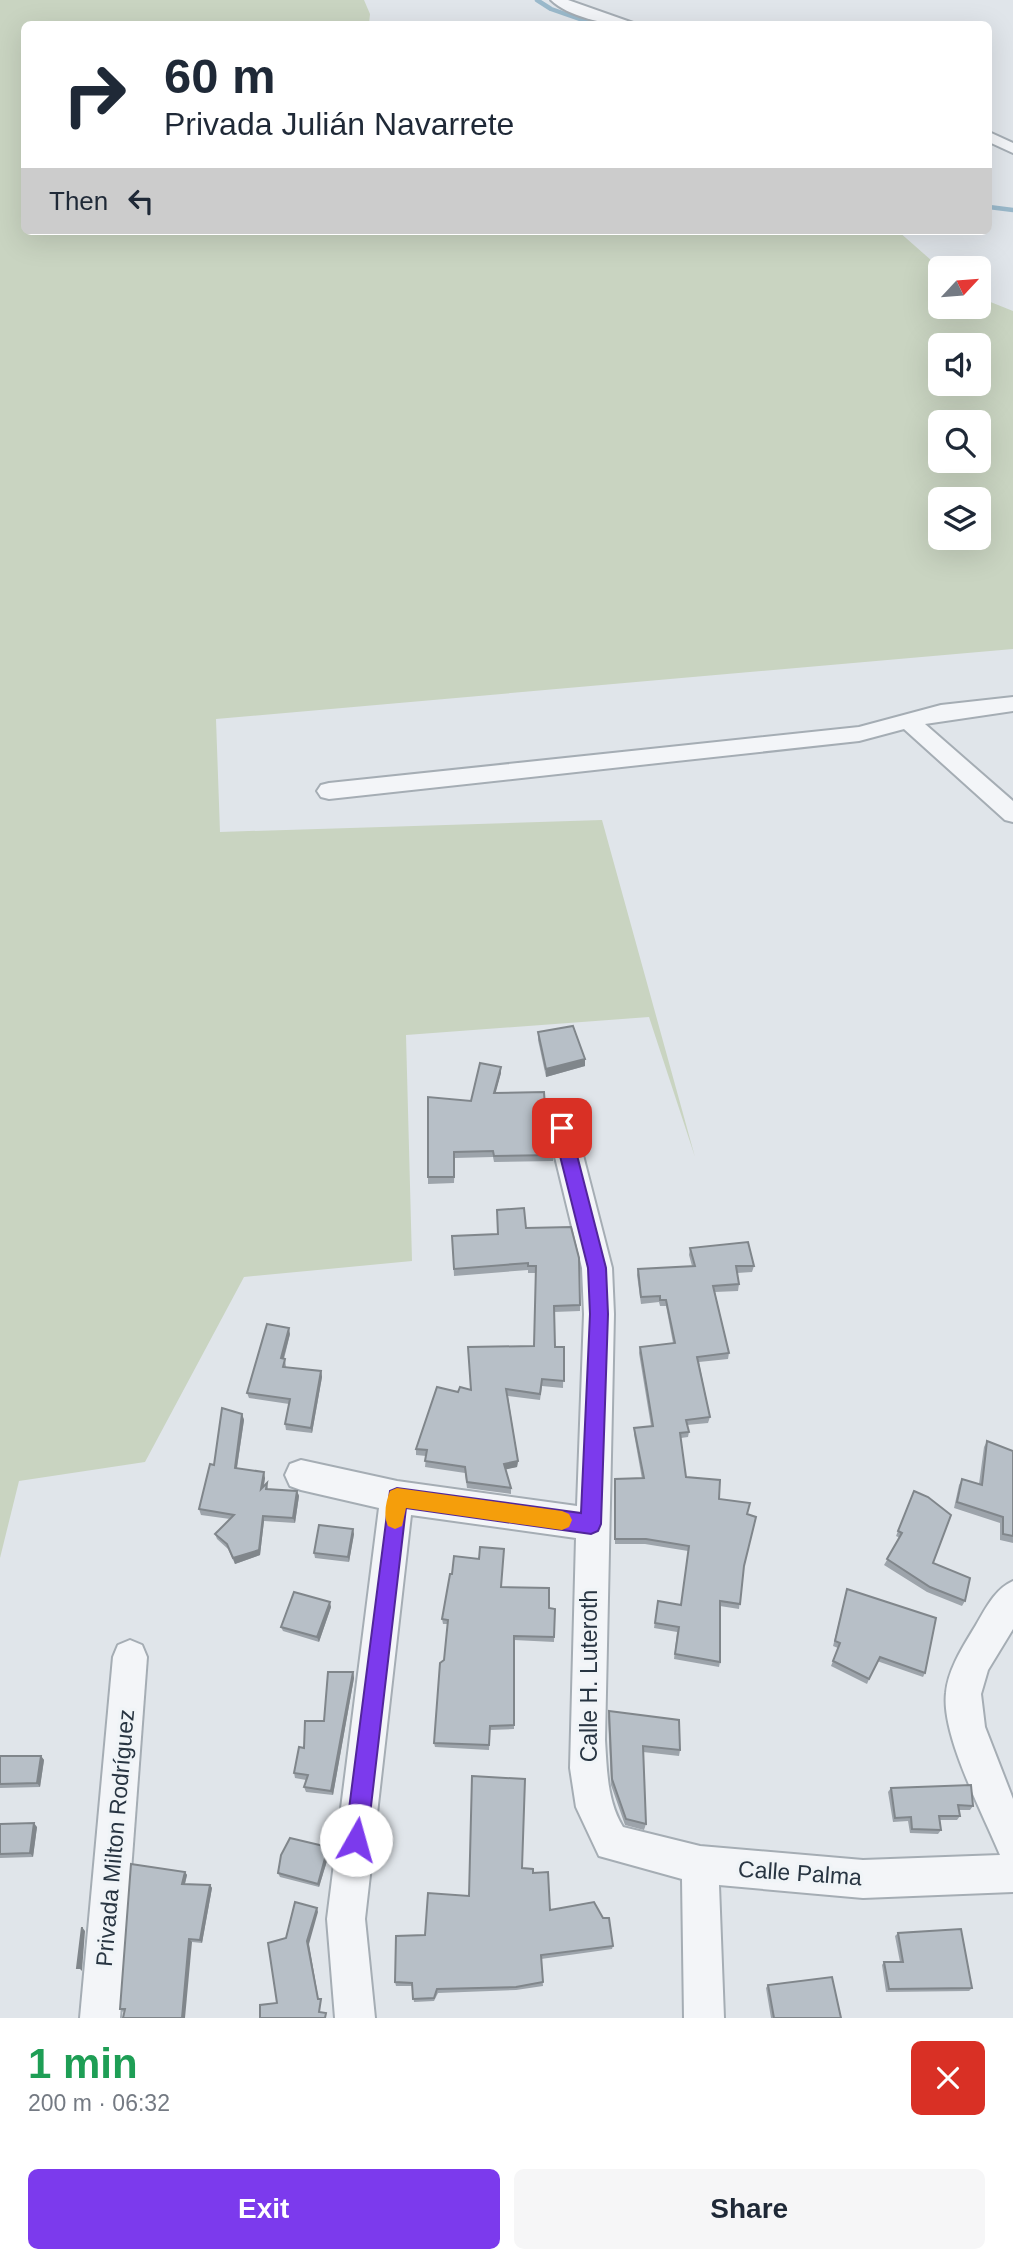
<!DOCTYPE html>
<html lang="en">
<head>
<meta charset="utf-8">
<style>
	:root { --surface:#fff; --page:#f6f6f7; --text:#1f2937; --muted:#747a83; --accent:#7c3aed }
	body { margin:0; font-family:Arial,sans-serif; background:var(--page); color:var(--text); height:100vh; display:flex; flex-direction:column; font-size:26px; white-space:nowrap }
	* { box-sizing:border-box; margin:0 }
	p { font-size:23px; color:var(--muted) }
	.icon { flex:none; width:38px; height:38px; fill:none; stroke:currentColor; stroke-width:2; stroke-linecap:round; stroke-linejoin:round }
	.map { position:relative; height:2018px; overflow:hidden }
	.drawer { display:flex; flex-direction:column; background:var(--surface); flex:1 }
	.drawer>* { flex:none }
	.top-card { position:absolute; left:21px; top:21px; width:971px; height:214px; border-radius:10px; box-shadow:0 7px 28px #0002; background:#fff; color:var(--text); overflow:hidden }
	.needle { width:46px; rotate:64deg }
	.buttons { position:absolute; left:928px; top:256px; display:grid; gap:14px }
	.buttons a { display:grid; place-items:center; width:63px; height:63px; border-radius:10px; background:var(--surface); box-shadow:0 7px 28px #0002; font-size:35px }
	.pin { position:absolute; display:grid; place-items:center; width:60px; height:60px; color:#fff; margin:-30px; border-radius:14px; box-shadow:0 4px 10px #0006 }
	.me { position:absolute; width:77px; margin:-38px; rotate:7deg; stroke-linejoin:round; filter:drop-shadow(0 0 5px #0008) }
	.turn { display:flex; align-items:center; gap:24px; height:147px; padding:0 28px; font-size:32px }
	.turn .icon { width:91px; height:91px; stroke-width:2.5 }
	.turn b { display:block; font-size:49px; line-height:60px }
	.then { display:flex; align-items:center; height:66px; padding:0 28px; background:#0003; gap:14px; font-size:26px }
	.round { display:grid; place-items:center; flex:none; width:74px; height:74px; border-radius:10px; background:var(--page) }
	.summary { display:flex; align-items:center; justify-content:space-between; height:119px; padding:0 28px }
	h1 { font-size:42px; font-weight:800; line-height:52px; color:#1e9e55 }
	.cta { display:flex; gap:14px; margin-top:auto; padding:14px 28px }
	.cta a { flex:1; height:80px; border-radius:10px; background:var(--accent); color:#fff; font-size:28px; font-weight:800; line-height:80px; text-align:center }
	.cta a+a { background:var(--page); color:var(--text) }
	.map>svg:first-child { display:block }
	.green { fill:#c9d4c1; fill-rule:evenodd }
	.lines { fill:none; stroke-linecap:round; stroke-linejoin:round }
	.stream { stroke:#9ab9cb; stroke-width:4.5 }
	.minor-casing { stroke:#a5adb4; stroke-width:4 }
	.minor { fill:#f3f5f8; fill-rule:evenodd }
	.wall { fill:#9da4ab }
	.shaded-wall { fill:#80868b }
	.building { fill:#b7bfc7; stroke:#80868b; stroke-width:2 }
	.route { fill:#7c3aed; stroke:#51269a; stroke-width:2 }
	.slow { fill:#f59e0b }
	.labels { text-anchor:middle; stroke-width:7; stroke-linejoin:round; paint-order:stroke }
	.near-street-label { font-size:23px; fill:#283542; stroke:#f0f4f7 }
</style>
</head>
<body>
<div class="map">
<svg width="1013" height="2018" viewBox="0 0 1013 2018">
	<rect width="100%" height="100%" fill="#e0e5ea"/>
	<path class="green" d="M 0,0 L 364,0 L 370,14 L 369,24 L 24,24 L 24,231 L 898,231 L 940,268 L 940,306 L 978,306 L 978,297 L 1013,311 L 1013,649 L 216,719 L 220,832 L 602,820 L 695,1157 L 649,1017 L 406,1035 L 412,1261 L 244,1277 L 145,1462 L 19,1481 L 0,1558 ZM 940,345 L 978,345 L 978,383 L 940,383 ZM 940,422 L 978,422 L 978,460 L 940,460 ZM 940,499 L 978,499 L 978,537 L 940,537 Z"/>
	<g class="lines">
		<g class="stream">
			<path d="M 537,0 L 551,9 L 594,24"/>
			<path d="M 640,24 L 648,24"/>
			<path d="M 989,207 L 1013,210"/>
		</g>
		<g class="minor-casing">
			<g id="minor">
				<path d="M 551,0 L 568,0 L 636,24 C 611,26 570,18 551,0 Z"/>
				<path d="M 989,132 L 1013,143 L 1013,153 L 989,142 Z"/>
				<path d="M 1013,697 L 1013,711 L 925,724 L 1013,801 L 1013,822 L 1005,820 L 904,729 L 859,741 L 329,799 L 321,797 L 317,791 L 321,785 L 329,783 L 859,727 L 941,705 Z"/>
				<path d="M 562,1117 L 572,1120 L 576,1128 L 612,1268 L 614,1314 L 605,1740 C 607,1770 607,1801 623,1827 L 700,1846 L 863,1860 L 1000,1855 C 983,1814 941,1735 946,1693 C 948,1669 964,1645 976,1625 C 986,1608 995,1589 1013,1581 L 1013,1629 L 988,1670 L 981,1694 L 985,1727 L 1013,1799 L 1013,1892 L 863,1898 L 719,1885 L 724,2018 L 684,2018 L 682,1879 L 599,1856 L 576,1807 L 570,1768 L 576,1538 L 411,1515 L 365,1919 L 375,2018 L 335,2018 L 327,1919 L 379,1508 L 301,1490 L 290,1486 L 285,1475 L 290,1464 L 301,1460 L 397,1481 L 577,1506 L 584,1314 L 582,1268 L 548,1128 L 552,1120 Z"/>
				<path d="M 130,1640 L 142,1645 L 147,1657 L 120,2018 L 80,2018 L 113,1657 L 118,1645 Z"/>
			</g>
		</g>
		<use href="#minor" class="minor"/>
	</g>
	<g class="wall">
		<path d="M 538,1032 L 585,1059 L 585,1066 L 546,1077 L 538,1040 Z"/>
		<path d="M 501,1067 L 501,1073 L 495,1093 L 546,1122 L 554,1155 L 553,1161 L 494,1162 L 493,1157 L 455,1158 L 454,1183 L 428,1184 L 428,1177 L 471,1101 Z"/>
		<path d="M 526,1228 L 580,1305 L 580,1311 L 554,1312 L 555,1347 L 564,1347 L 563,1388 L 542,1386 L 540,1400 L 508,1396 L 518,1461 L 517,1467 L 505,1469 L 511,1488 L 511,1494 L 467,1488 L 465,1473 L 425,1467 L 426,1456 L 416,1455 L 416,1449 L 458,1392 L 470,1390 L 534,1346 L 536,1273 L 528,1273 L 528,1270 L 454,1276 L 452,1236 L 498,1234 Z"/>
		<path d="M 690,1248 L 754,1266 L 752,1272 L 737,1273 L 739,1284 L 738,1291 L 715,1292 L 729,1353 L 728,1359 L 699,1362 L 710,1417 L 708,1423 L 687,1425 L 689,1432 L 688,1437 L 681,1438 L 686,1477 L 719,1499 L 747,1514 L 744,1566 L 739,1609 L 720,1606 L 720,1662 L 719,1667 L 674,1659 L 677,1632 L 654,1628 L 658,1601 L 681,1605 L 688,1551 L 645,1544 L 615,1544 L 615,1479 L 642,1479 L 634,1434 L 634,1428 L 651,1426 L 639,1353 L 640,1347 L 673,1343 L 666,1306 L 660,1306 L 659,1302 L 641,1304 L 637,1275 L 638,1269 L 692,1266 L 689,1255 Z"/>
		<path d="M 290,1334 L 284,1359 L 285,1359 L 286,1367 L 321,1371 L 322,1377 L 312,1433 L 286,1430 L 285,1424 L 289,1404 L 249,1398 L 247,1393 Z"/>
		<path d="M 242,1414 L 244,1420 L 237,1468 L 265,1478 L 264,1486 L 267,1483 L 268,1489 L 297,1491 L 299,1496 L 295,1523 L 264,1521 L 260,1555 L 235,1564 L 228,1549 L 217,1539 L 215,1534 L 230,1519 L 201,1515 L 199,1509 L 214,1465 Z"/>
		<path d="M 987,1441 L 1013,1451 L 1013,1543 L 1000,1540 L 1000,1523 L 954,1508 L 959,1485 L 962,1479 L 979,1484 L 984,1447 Z"/>
		<path d="M 914,1491 L 933,1563 L 965,1601 L 962,1606 L 927,1592 L 884,1565 L 900,1538 L 896,1536 Z"/>
		<path d="M 354,1534 L 349,1562 L 315,1558 L 314,1553 Z"/>
		<path d="M 452,1574 L 502,1587 L 549,1608 L 555,1609 L 554,1642 L 514,1640 L 514,1729 L 490,1730 L 489,1750 L 435,1747 L 434,1743 L 444,1660 L 448,1624 L 443,1624 L 442,1619 Z"/>
		<path d="M 847,1589 L 925,1673 L 923,1677 L 877,1661 L 867,1684 L 831,1666 L 838,1648 L 833,1646 Z"/>
		<path d="M 331,1607 L 319,1642 L 283,1631 L 281,1627 Z"/>
		<path d="M 353,1672 L 354,1678 L 333,1795 L 306,1792 L 304,1787 L 306,1780 L 295,1778 L 294,1773 L 304,1748 L 324,1721 Z"/>
		<path d="M 609,1711 L 680,1750 L 679,1756 L 643,1752 L 646,1824 L 644,1830 L 625,1825 L 611,1785 L 608,1717 Z"/>
		<path d="M 0,1756 L 41,1756 L 44,1760 L 40,1787 L 0,1788 Z"/>
		<path d="M 891,1788 L 973,1806 L 970,1810 L 959,1810 L 960,1816 L 957,1820 L 939,1820 L 941,1830 L 938,1834 L 910,1833 L 908,1821 L 893,1822 L 888,1792 Z"/>
		<path d="M 0,1824 L 37,1827 L 33,1857 L 0,1858 Z"/>
		<path d="M 330,1851 L 319,1887 L 280,1877 L 278,1873 Z"/>
		<path d="M 522,1868 L 533,1873 L 550,1910 L 613,1946 L 612,1949 L 541,1959 L 543,1986 L 516,1990 L 438,1993 L 434,2001 L 414,2002 L 412,1986 L 396,1986 L 395,1982 L 425,1935 L 469,1896 Z"/>
		<path d="M 185,1872 L 187,1875 L 185,1884 L 210,1885 L 212,1888 L 202,1943 L 192,1942 L 123,2012 L 120,2009 Z"/>
		<path d="M 898,1933 L 972,1988 L 969,1991 L 886,1992 L 882,1965 L 884,1962 L 900,1962 L 895,1936 Z"/>
		<path d="M 768,1985 L 841,2018 L 771,2018 L 766,1988 Z"/>
	</g>
	<g class="shaded-wall">
		<path d="M 585,1059 L 585,1066 L 546,1077 L 546,1069 Z"/>
		<path d="M 501,1067 L 501,1073 L 494,1099 L 494,1093 Z"/>
		<path d="M 289,1328 L 290,1334 L 282,1364 L 281,1358 Z"/>
		<path d="M 321,1371 L 322,1377 L 312,1433 L 311,1428 Z"/>
		<path d="M 242,1414 L 244,1420 L 236,1473 L 235,1468 Z"/>
		<path d="M 518,1461 L 517,1467 L 504,1470 L 504,1464 Z"/>
		<path d="M 264,1472 L 265,1478 L 262,1494 L 261,1489 Z"/>
		<path d="M 297,1491 L 299,1496 L 295,1523 L 293,1518 Z"/>
		<path d="M 263,1516 L 264,1521 L 260,1555 L 235,1564 L 233,1558 Z"/>
		<path d="M 353,1529 L 354,1534 L 349,1562 L 348,1557 Z"/>
		<path d="M 330,1602 L 331,1607 L 319,1642 L 317,1637 Z"/>
		<path d="M 353,1672 L 354,1678 L 333,1795 L 331,1791 Z"/>
		<path d="M 41,1756 L 44,1760 L 40,1787 L 37,1783 Z"/>
		<path d="M 34,1823 L 37,1827 L 33,1857 L 30,1853 Z"/>
		<path d="M 328,1847 L 330,1851 L 319,1887 L 318,1884 Z"/>
		<path d="M 185,1872 L 187,1875 L 184,1887 L 182,1884 Z"/>
		<path d="M 210,1885 L 212,1888 L 202,1943 L 200,1940 Z"/>
		<path d="M 317,1908 L 318,1912 L 309,1944 L 319,2002 L 307,1941 Z"/>
		<path d="M 82,1927 L 85,1931 L 82,1971 L 79,1968 Z"/>
		<path d="M 189,1939 L 192,1942 L 185,2018 L 182,2018 Z"/>
	</g>
	<g class="building">
		<path d="M 573,1026 L 585,1059 L 546,1069 L 538,1032 Z"/>
		<path d="M 480,1063 L 501,1067 L 494,1093 L 544,1092 L 546,1122 L 554,1155 L 494,1156 L 493,1151 L 454,1152 L 454,1177 L 428,1177 L 428,1097 L 471,1101 Z"/>
		<path d="M 524,1208 L 526,1228 L 571,1227 L 579,1258 L 580,1305 L 554,1306 L 555,1347 L 564,1347 L 564,1381 L 542,1379 L 540,1394 L 506,1389 L 518,1461 L 504,1464 L 511,1488 L 467,1482 L 465,1467 L 425,1461 L 427,1450 L 416,1449 L 437,1387 L 458,1392 L 460,1387 L 471,1390 L 468,1347 L 534,1346 L 536,1266 L 528,1266 L 528,1263 L 454,1269 L 452,1236 L 498,1234 L 497,1210 Z"/>
		<path d="M 748,1242 L 754,1266 L 736,1266 L 739,1284 L 713,1286 L 729,1353 L 697,1357 L 710,1417 L 686,1420 L 689,1432 L 680,1433 L 686,1477 L 720,1480 L 719,1499 L 750,1503 L 747,1514 L 756,1517 L 744,1566 L 740,1604 L 720,1601 L 720,1662 L 675,1654 L 679,1627 L 655,1623 L 658,1601 L 681,1605 L 689,1546 L 646,1539 L 615,1539 L 615,1479 L 644,1478 L 634,1428 L 653,1426 L 640,1347 L 675,1343 L 666,1300 L 660,1300 L 660,1296 L 641,1297 L 638,1269 L 695,1266 L 690,1248 Z"/>
		<path d="M 267,1324 L 289,1328 L 281,1358 L 285,1359 L 283,1367 L 321,1371 L 311,1428 L 285,1424 L 290,1399 L 247,1393 Z"/>
		<path d="M 222,1408 L 242,1414 L 235,1468 L 264,1472 L 261,1489 L 267,1483 L 266,1489 L 297,1491 L 293,1518 L 263,1516 L 259,1550 L 233,1558 L 227,1544 L 215,1534 L 234,1515 L 199,1509 L 210,1464 L 214,1465 Z"/>
		<path d="M 987,1441 L 1013,1451 L 1013,1536 L 1003,1534 L 1003,1517 L 957,1502 L 962,1479 L 982,1485 Z"/>
		<path d="M 914,1491 L 928,1497 L 951,1515 L 933,1563 L 970,1578 L 965,1601 L 930,1587 L 887,1559 L 902,1533 L 898,1531 Z"/>
		<path d="M 319,1525 L 353,1529 L 348,1557 L 314,1553 Z"/>
		<path d="M 480,1547 L 504,1549 L 501,1587 L 549,1588 L 549,1608 L 555,1609 L 554,1637 L 514,1636 L 514,1725 L 490,1726 L 489,1745 L 434,1743 L 440,1663 L 444,1660 L 448,1620 L 442,1619 L 450,1574 L 452,1574 L 454,1556 L 479,1559 Z"/>
		<path d="M 847,1589 L 936,1618 L 925,1673 L 880,1657 L 869,1679 L 833,1661 L 840,1643 L 835,1641 Z"/>
		<path d="M 294,1592 L 330,1602 L 317,1637 L 281,1627 Z"/>
		<path d="M 328,1672 L 353,1672 L 331,1791 L 304,1787 L 308,1775 L 294,1773 L 299,1747 L 304,1748 L 305,1721 L 324,1721 Z"/>
		<path d="M 609,1711 L 679,1720 L 680,1750 L 643,1746 L 646,1824 L 626,1819 L 612,1779 Z"/>
		<path d="M 0,1756 L 41,1756 L 37,1783 L 0,1784 Z"/>
		<path d="M 472,1776 L 525,1779 L 522,1868 L 533,1869 L 533,1873 L 548,1872 L 550,1910 L 594,1902 L 603,1918 L 609,1918 L 613,1946 L 541,1955 L 543,1982 L 516,1987 L 437,1989 L 434,1998 L 413,1999 L 412,1983 L 395,1982 L 396,1936 L 425,1935 L 428,1893 L 469,1896 Z"/>
		<path d="M 971,1785 L 973,1806 L 958,1805 L 960,1816 L 939,1816 L 941,1830 L 912,1829 L 911,1817 L 895,1818 L 891,1788 Z"/>
		<path d="M 34,1823 L 30,1853 L 0,1854 L 0,1824 Z"/>
		<path d="M 290,1838 L 328,1847 L 318,1884 L 278,1873 L 281,1855 Z"/>
		<path d="M 131,1864 L 185,1872 L 182,1884 L 210,1885 L 200,1940 L 189,1939 L 182,2018 L 123,2018 L 125,2009 L 120,2009 Z"/>
		<path d="M 295,1902 L 317,1908 L 307,1941 L 318,1999 L 321,1999 L 319,2012 L 326,2013 L 325,2018 L 260,2018 L 260,2005 L 277,2003 L 268,1943 L 286,1938 Z"/>
		<path d="M 82,1927 L 79,1968 L 77,1968 Z"/>
		<path d="M 961,1929 L 972,1988 L 889,1989 L 884,1962 L 903,1962 L 898,1933 Z"/>
		<path d="M 832,1977 L 841,2018 L 774,2018 L 768,1985 Z"/>
	</g>
	<path class="route" d="M 562,1121 L 570,1128 L 606,1268 L 608,1314 L 601,1524 L 598,1531 L 591,1534 L 406,1508 L 367,1840 L 364,1848 L 356,1851 L 348,1848 L 345,1840 L 390,1491 L 397,1488 L 581,1513 L 590,1314 L 588,1268 L 553,1128 Z"/>
	<path class="slow" d="M 397,1488 L 562,1511 L 569,1514 L 572,1520 L 569,1527 L 562,1530 L 406,1508 L 402,1526 L 395,1529 L 388,1526 C 383,1516 386,1501 390,1491 Z"/>
	<g class="labels">
		<g class="near-street-label">
			<text transform="translate(589 1676) rotate(-90)" y="8">Calle H. Luteroth</text>
			<text transform="translate(115 1838) rotate(-85)" y="8">Privada Milton Rodríguez</text>
			<text transform="translate(800 1873) rotate(4)" y="8">Calle Palma</text>
		</g>
	</g>
</svg>
<div class="buttons">
<a><svg class="needle" viewBox="-14 -14 28 28"><path d="M0-13l5 13h-10z" fill="#e53935"/><path d="M0 13l5-13h-10z" fill="#747a83"/></svg></a>
<a><svg class="icon" aria-label="sound" viewBox="0 0 24 24"><path d="M4 9h4l5-4v14l-5-4H4zM17 9q2 3 0 6"/></svg></a>
<a><svg class="icon" aria-label="search" viewBox="0 0 24 24"><circle cx="10" cy="10" r="6"/><path d="M15 15l6 6"/></svg></a>
<a><svg class="icon" aria-label="layers" viewBox="0 0 24 24"><path d="M12 4l9 5-9 5-9-5zM3 14l9 5 9-5"/></svg></a>
</div>
<div class="pin" style="left:562px;top:1128px;background:#d93025"><svg class="icon" aria-label="arrive" viewBox="0 0 24 24"><path d="M6 21V4h12l-3 4 3 4H6"/></svg></div>
<svg class="me" style="left:356px;top:1840px" viewBox="-20 -20 40 40"><circle r="19" fill="#fff"/><path d="M0-13L10 11 0 6-10 11z" fill="#7c3aed"/></svg>
<div class="top-card">
<div class="turn"><svg class="icon" aria-label="right" viewBox="0 0 24 24"><path d="M7 20v-9h11M14 6l5 5-5 5"/></svg><div><b>60 m</b>Privada Julián Navarrete</div></div>
<div class="then">Then<svg class="icon" aria-label="left" viewBox="0 0 24 24"><path d="M17 20v-9H6M10 6l-5 5 5 5"/></svg></div>
</div>
</div>
<section class="drawer">
<div class="summary"><div><h1>1 min</h1><p>200 m · 06:32</p></div><a class="round" style="background:#d93025;color:#fff"><svg class="icon" aria-label="close" viewBox="0 0 24 24"><path d="M6 6l12 12M18 6L6 18"/></svg></a></div>
<div class="cta"><a>Exit</a><a>Share</a></div>
</section>
</body>
</html>
